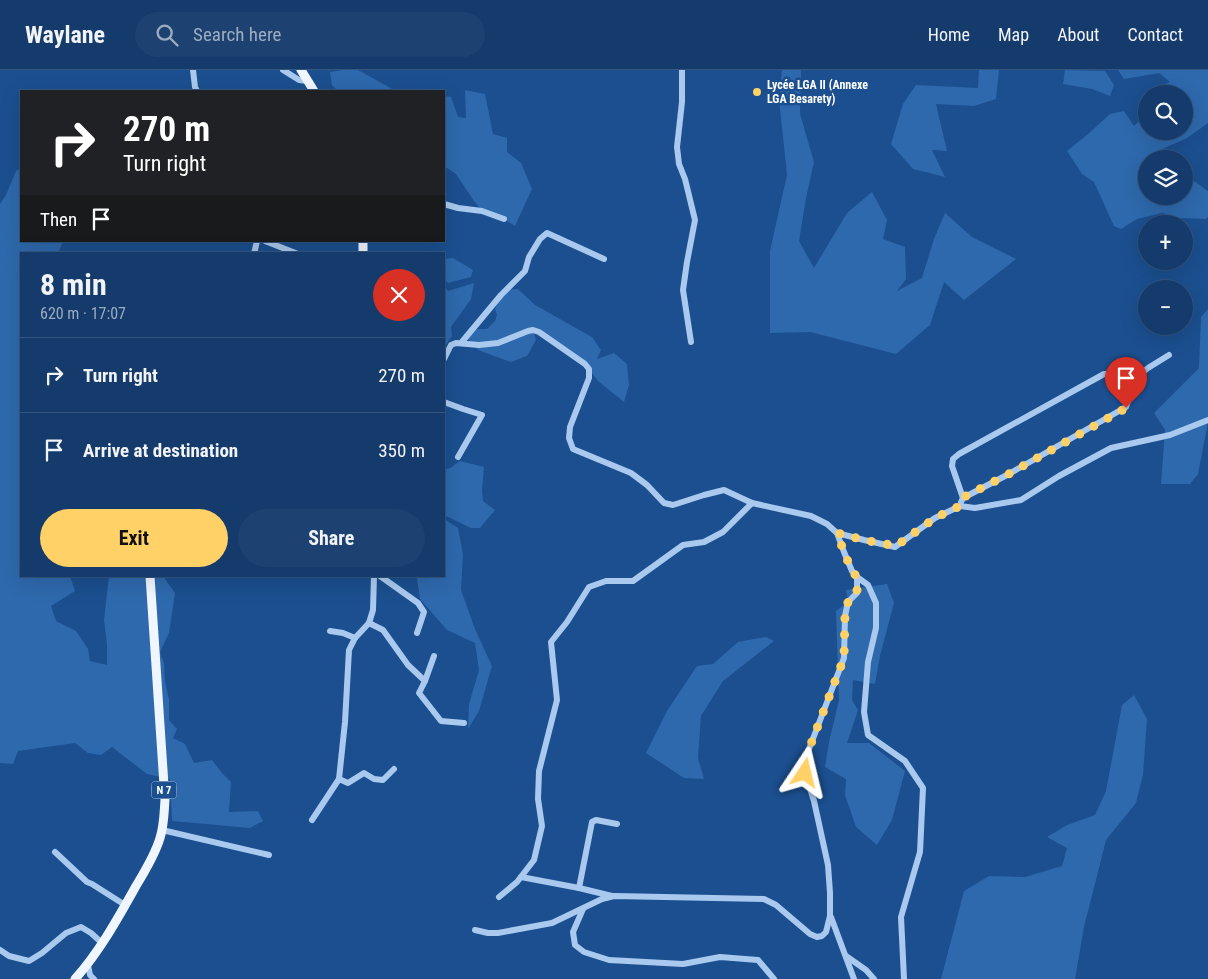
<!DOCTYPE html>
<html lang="en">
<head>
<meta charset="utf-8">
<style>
	:root { --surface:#143b6b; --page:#1d4271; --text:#f1f3f6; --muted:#9dadc1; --line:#33557e; --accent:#ffd166 }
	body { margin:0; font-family:"Roboto Condensed",sans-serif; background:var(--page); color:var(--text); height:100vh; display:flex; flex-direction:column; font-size:19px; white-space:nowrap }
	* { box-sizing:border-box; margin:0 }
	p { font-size:16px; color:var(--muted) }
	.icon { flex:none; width:28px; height:28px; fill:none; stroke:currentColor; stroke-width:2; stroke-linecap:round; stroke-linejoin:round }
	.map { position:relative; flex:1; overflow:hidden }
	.drawer { position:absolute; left:20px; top:182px; width:425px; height:325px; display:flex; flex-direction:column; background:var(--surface); border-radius:0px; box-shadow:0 5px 20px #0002,0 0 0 1px var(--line) }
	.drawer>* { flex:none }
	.guide { position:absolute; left:20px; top:20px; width:425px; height:152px; border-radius:0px; box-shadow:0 5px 20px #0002,0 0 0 1px var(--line); background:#202124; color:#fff; overflow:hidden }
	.controls { position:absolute; left:1138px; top:15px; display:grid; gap:10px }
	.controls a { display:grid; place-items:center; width:55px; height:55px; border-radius:50%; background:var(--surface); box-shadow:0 5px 20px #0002,0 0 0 1px var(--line); font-size:25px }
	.pin { position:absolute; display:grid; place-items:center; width:42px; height:42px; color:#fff; margin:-51px -21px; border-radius:50% 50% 50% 0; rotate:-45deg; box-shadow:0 0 5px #0007 }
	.pin .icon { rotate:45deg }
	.me { position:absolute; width:55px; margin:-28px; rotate:10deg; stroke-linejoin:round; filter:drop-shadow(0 0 4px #0008) }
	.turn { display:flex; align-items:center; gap:18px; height:105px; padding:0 20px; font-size:22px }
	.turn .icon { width:65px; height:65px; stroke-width:2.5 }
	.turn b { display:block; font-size:35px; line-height:42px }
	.then { display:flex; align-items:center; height:48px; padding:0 20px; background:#0003; gap:10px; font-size:19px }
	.round { display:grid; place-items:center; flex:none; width:52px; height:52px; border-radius:26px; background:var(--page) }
	.overview { display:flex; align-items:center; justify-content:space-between; height:85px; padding:0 20px }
	h1 { font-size:30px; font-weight:700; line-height:38px }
	.cta { display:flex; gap:10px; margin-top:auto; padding:10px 20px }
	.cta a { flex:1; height:58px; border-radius:30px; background:var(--accent); color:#111; font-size:20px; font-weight:700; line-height:58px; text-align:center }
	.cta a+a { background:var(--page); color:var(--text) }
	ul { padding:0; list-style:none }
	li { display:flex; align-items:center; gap:15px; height:75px; padding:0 20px; border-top:1px solid var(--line) }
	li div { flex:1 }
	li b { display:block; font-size:19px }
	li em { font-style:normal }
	header { display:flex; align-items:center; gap:30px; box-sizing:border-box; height:70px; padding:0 25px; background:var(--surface); border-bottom:1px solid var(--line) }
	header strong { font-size:24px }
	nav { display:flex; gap:28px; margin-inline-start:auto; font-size:18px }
	.search { width:350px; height:45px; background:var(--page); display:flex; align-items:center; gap:12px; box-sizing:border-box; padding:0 18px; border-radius:28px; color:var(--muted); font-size:19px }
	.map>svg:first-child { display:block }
	.green { fill:#2e69ad }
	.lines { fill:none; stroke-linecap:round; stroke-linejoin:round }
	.minor { stroke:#a9c9ee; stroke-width:6 }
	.major { stroke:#f0f6ff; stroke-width:9 }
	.route { stroke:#ffd166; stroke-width:9; stroke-dasharray:0 16.2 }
	.poi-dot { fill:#ffd166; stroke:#1b4f8f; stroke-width:2 }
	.labels { text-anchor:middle; stroke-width:5; stroke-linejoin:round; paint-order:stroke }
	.shield { fill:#1b4f8f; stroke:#bbcadd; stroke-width:1 }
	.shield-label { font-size:11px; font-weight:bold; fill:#fff }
	.poi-label { font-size:12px; font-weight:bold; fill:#fff; stroke:#1b4f8f; text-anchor:start }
</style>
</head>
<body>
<header>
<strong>Waylane</strong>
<div class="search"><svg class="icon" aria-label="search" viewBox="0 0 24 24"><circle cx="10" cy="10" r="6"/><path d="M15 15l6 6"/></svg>Search here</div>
<nav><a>Home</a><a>Map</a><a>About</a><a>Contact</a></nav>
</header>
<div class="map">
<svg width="1208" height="909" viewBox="0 0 1208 909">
	<rect width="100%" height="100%" fill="#1b4f8f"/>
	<g class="green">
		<path d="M 343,0 L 358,0 L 396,21 L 338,21 L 332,15 L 330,2 Z"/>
		<path d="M 782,0 L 801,0 L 800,44 L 814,92 L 806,128 L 799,171 L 814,198 L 847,143 L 872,122 L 887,150 L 883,169 L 905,177 L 906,209 L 897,221 L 922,208 L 934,169 L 945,143 L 972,167 L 1016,189 L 964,230 L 944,212 L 930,255 L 896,284 L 810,262 L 770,263 L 770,181 L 787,105 L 779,30 Z"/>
		<path d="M 979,0 L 999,0 L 996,29 L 974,36 L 936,34 L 947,81 L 932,80 L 945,107 L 913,99 L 891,74 L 903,34 L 916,15 L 978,18 Z"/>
		<path d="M 1065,0 L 1105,1 L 1114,15 L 1110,26 L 1092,19 L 1063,14 Z"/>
		<path d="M 1118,0 L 1208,0 L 1208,53 L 1187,68 L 1160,80 L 1150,89 L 1146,89 L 1146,92 L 1140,106 L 1146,105 L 1146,126 L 1184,126 L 1184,115 L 1194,111 L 1208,121 L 1208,147 L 1206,149 L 1180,148 L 1162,143 L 1137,149 L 1121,159 L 1114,156 L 1094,112 L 1082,104 L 1067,81 L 1088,64 L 1110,44 L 1124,41 L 1134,56 L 1146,45 L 1146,61 L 1184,61 L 1184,24 L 1155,24 L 1157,18 L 1170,12 L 1159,3 L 1124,9 Z"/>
		<path d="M 465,20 L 485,24 L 493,64 L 507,68 L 507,82 L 521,93 L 532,119 L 515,156 L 500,147 L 482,141 L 474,131 L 456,104 L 444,96 L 444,26 L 451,27 L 458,47 L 466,48 Z"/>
		<path d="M 21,98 L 21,171 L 63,171 L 58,184 L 21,184 L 21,506 L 70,506 L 75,521 L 51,536 L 56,551 L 76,561 L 88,579 L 90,591 L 107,595 L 107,575 L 104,550 L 109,506 L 165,506 L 165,509 L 175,523 L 169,563 L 160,582 L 164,593 L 165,611 L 169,630 L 169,650 L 177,659 L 173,668 L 185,674 L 194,693 L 212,690 L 222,703 L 231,712 L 229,742 L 258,741 L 263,751 L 250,758 L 172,751 L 170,709 L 147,704 L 112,677 L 101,685 L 88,683 L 75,673 L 18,681 L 13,694 L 0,693 L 0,134 L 6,125 L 16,101 Z"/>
		<path d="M 453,188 L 473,200 L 471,207 L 448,213 L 444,210 L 444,189 Z"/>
		<path d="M 474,213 L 471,229 L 451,257 L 452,266 L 444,278 L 444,216 L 448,221 Z"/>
		<path d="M 518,219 L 535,235 L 592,267 L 601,280 L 597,289 L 614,283 L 627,294 L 629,315 L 624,332 L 598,311 L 588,298 L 533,258 L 536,270 L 527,286 L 511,292 L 478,280 L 465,266 L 475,259 L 487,259 L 495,251 L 497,245 L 495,239 L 504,220 Z"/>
		<path d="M 1208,239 L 1208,352 L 1198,404 L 1190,414 L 1161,414 L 1165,360 L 1154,343 L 1199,298 L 1201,247 Z"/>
		<path d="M 460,391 L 484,397 L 482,421 L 483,431 L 495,440 L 480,458 L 471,458 L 444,445 L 444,400 L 450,398 Z"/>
		<path d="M 444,449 L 458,458 L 463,484 L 461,520 L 475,559 L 492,596 L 479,641 L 468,659 L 469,634 L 479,600 L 475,573 L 447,560 L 420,529 L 417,508 L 417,506 L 444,506 Z"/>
		<path d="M 887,514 L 894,533 L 880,586 L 875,614 L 853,610 L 852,630 L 858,640 L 847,673 L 869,673 L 905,701 L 892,750 L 877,775 L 856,757 L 845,725 L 846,709 L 825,697 L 829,672 L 839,630 L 836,541 L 848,532 L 846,520 Z"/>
		<path d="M 766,567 L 774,571 L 723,611 L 701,646 L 698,688 L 704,709 L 684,708 L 646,683 L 667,641 L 697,596 L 713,594 L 738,572 Z"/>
		<path d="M 1134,625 L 1147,649 L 1143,705 L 1136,733 L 1106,770 L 1084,857 L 1075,909 L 941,909 L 964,821 L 989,806 L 1025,807 L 1062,796 L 1067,778 L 1047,767 L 1067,755 L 1095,745 L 1106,721 L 1122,635 Z"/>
	</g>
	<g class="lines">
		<g class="minor">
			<path d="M 193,0 L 195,17 L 197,21"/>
			<path d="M 283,0 L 299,10 L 307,11"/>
			<path d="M 682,0 L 682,32 L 677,77 L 679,94 L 685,109 L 695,150 L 687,192 L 683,220 L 691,272"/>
			<path d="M 444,134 L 458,138 L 482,141 L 504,149"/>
			<path d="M 265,171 L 298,184"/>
			<path d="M 254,184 L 257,171"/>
			<path d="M 461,273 L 501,225 L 525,201 L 529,187 L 540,169 L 547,163 L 604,189"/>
			<path d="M 444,289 L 451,275 L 456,273 L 479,275 L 498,273 L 528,261 L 533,260 L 539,262 L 585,294 L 589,299 L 589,308 L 570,357 L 569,368 L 573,379 L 631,403 L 647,415 L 664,433 L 673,435 L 704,425 L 724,420 L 752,433 L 811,446 L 827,454 L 837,463 L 844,482 L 852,501 L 857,507 L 868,515 L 876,533 L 876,558 L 868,592 L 864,642 L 868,665 L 905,691 L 923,718 L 920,782 L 901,847 L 904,909"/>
			<path d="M 444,332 L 463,339 L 482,345 L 458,387"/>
			<path d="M 963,428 L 1007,405 L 1126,337 L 1137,307 L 1148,298 L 1169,285"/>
			<path d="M 961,432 L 963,428 L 952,396 L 953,389 L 959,384 L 1104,304 L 1128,304 L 1137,307"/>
			<path d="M 837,463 L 864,470 L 895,477 L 935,448 L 960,436 L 975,438 L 1021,430 L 1059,406 L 1111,378 L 1170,365 L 1208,350"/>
			<path d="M 380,506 L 418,533 L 424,542 L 417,563"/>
			<path d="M 369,553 L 383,560 L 408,595 L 425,611 L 419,623 L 441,651 L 464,653"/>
			<path d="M 330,561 L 343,563 L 355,568"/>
			<path d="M 425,611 L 434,586"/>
			<path d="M 339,709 L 348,713 L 364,703 L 374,709 L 383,710 L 394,699"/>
			<path d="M 312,750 L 339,709 L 345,652 L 349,580 L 355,568 L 369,553 L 373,540 L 374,506"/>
			<path d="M 162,760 L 269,785"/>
			<path d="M 55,782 L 87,812 L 92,814 L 125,835"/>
			<path d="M 521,807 L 579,818 L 612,826"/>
			<path d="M 579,818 L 592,752 L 596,750 L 617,754"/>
			<path d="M 499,827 L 517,812 L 534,790 L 542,756 L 538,729 L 539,701 L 557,630 L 551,572 L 567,552 L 589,517 L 606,511 L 633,511 L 683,475 L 704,472 L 723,462 L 752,433"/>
			<path d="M 583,839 L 573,862 L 575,875 L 584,882 L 609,890 L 683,894 L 720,887 L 758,890 L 774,909"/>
			<path d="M 831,847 L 854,909"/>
			<path d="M 475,860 L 488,863 L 498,863 L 552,853 L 602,829 L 614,826 L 764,829 L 776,835 L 810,864 L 817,867 L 822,866 L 826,862 L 830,846 L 830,823 L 828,795 L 814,731 L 805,703 L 804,692 L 844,588 L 845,546 L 848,532 L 857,523 L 857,507"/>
			<path d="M 0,880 L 9,886 L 29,891 L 42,883 L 66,863 L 81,857 L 91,863 L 102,873"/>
			<path d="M 846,886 L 866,900 L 874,909"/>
			<path d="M 88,895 L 90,905 L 94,909"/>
		</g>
		<g class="major">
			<path d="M 301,0 L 314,21"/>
			<path d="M 363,171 L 363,184"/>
			<path d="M 75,909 C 100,881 118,848 136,816 C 145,801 155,785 160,768 C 164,756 164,743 165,730 L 150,506"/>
		</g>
	</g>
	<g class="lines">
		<path class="route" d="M 805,703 L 804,692 L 844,588 L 845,546 L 848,532 L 857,523 L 857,507 L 852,501 L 844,482 L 837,463 L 864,470 L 896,476 L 935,448 L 960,436 L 962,428 L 1007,405 L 1126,338"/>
	</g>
	<circle class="poi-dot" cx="757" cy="22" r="5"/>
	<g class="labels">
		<rect class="shield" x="151.5" y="711.5" width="25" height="17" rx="4"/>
		<g class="shield-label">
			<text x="164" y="724">N 7</text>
		</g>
		<g class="poi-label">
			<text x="767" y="19">Lycée LGA II (Annexe<tspan x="767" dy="14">LGA Besarety)</tspan></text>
		</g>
	</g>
</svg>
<div class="controls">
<a><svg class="icon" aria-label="search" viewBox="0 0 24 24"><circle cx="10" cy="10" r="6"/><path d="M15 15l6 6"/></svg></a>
<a><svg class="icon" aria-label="layers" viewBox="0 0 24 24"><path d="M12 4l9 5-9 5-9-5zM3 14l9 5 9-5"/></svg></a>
<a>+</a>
<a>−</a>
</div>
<div class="pin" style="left:1126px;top:338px;background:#d93025"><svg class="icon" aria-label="arrive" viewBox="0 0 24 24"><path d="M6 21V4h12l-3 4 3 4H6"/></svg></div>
<svg class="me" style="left:805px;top:703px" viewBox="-20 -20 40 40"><path d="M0-17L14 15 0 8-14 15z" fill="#ffd166" stroke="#fff" stroke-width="4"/></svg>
<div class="guide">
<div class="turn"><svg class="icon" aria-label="right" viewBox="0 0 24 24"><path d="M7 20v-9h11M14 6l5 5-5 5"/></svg><div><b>270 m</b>Turn right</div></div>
<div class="then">Then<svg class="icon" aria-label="arrive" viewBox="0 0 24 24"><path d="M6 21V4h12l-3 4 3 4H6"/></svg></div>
</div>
<section class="drawer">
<div class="overview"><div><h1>8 min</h1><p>620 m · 17:07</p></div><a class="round" style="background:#d93025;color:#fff"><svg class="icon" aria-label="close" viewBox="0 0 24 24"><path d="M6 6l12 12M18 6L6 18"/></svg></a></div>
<ul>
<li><svg class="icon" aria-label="right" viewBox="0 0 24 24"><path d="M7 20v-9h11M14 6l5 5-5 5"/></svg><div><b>Turn right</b></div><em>270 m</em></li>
<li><svg class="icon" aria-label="arrive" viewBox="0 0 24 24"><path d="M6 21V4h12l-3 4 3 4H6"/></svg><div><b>Arrive at destination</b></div><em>350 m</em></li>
</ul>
<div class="cta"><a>Exit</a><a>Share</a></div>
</section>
</div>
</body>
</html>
